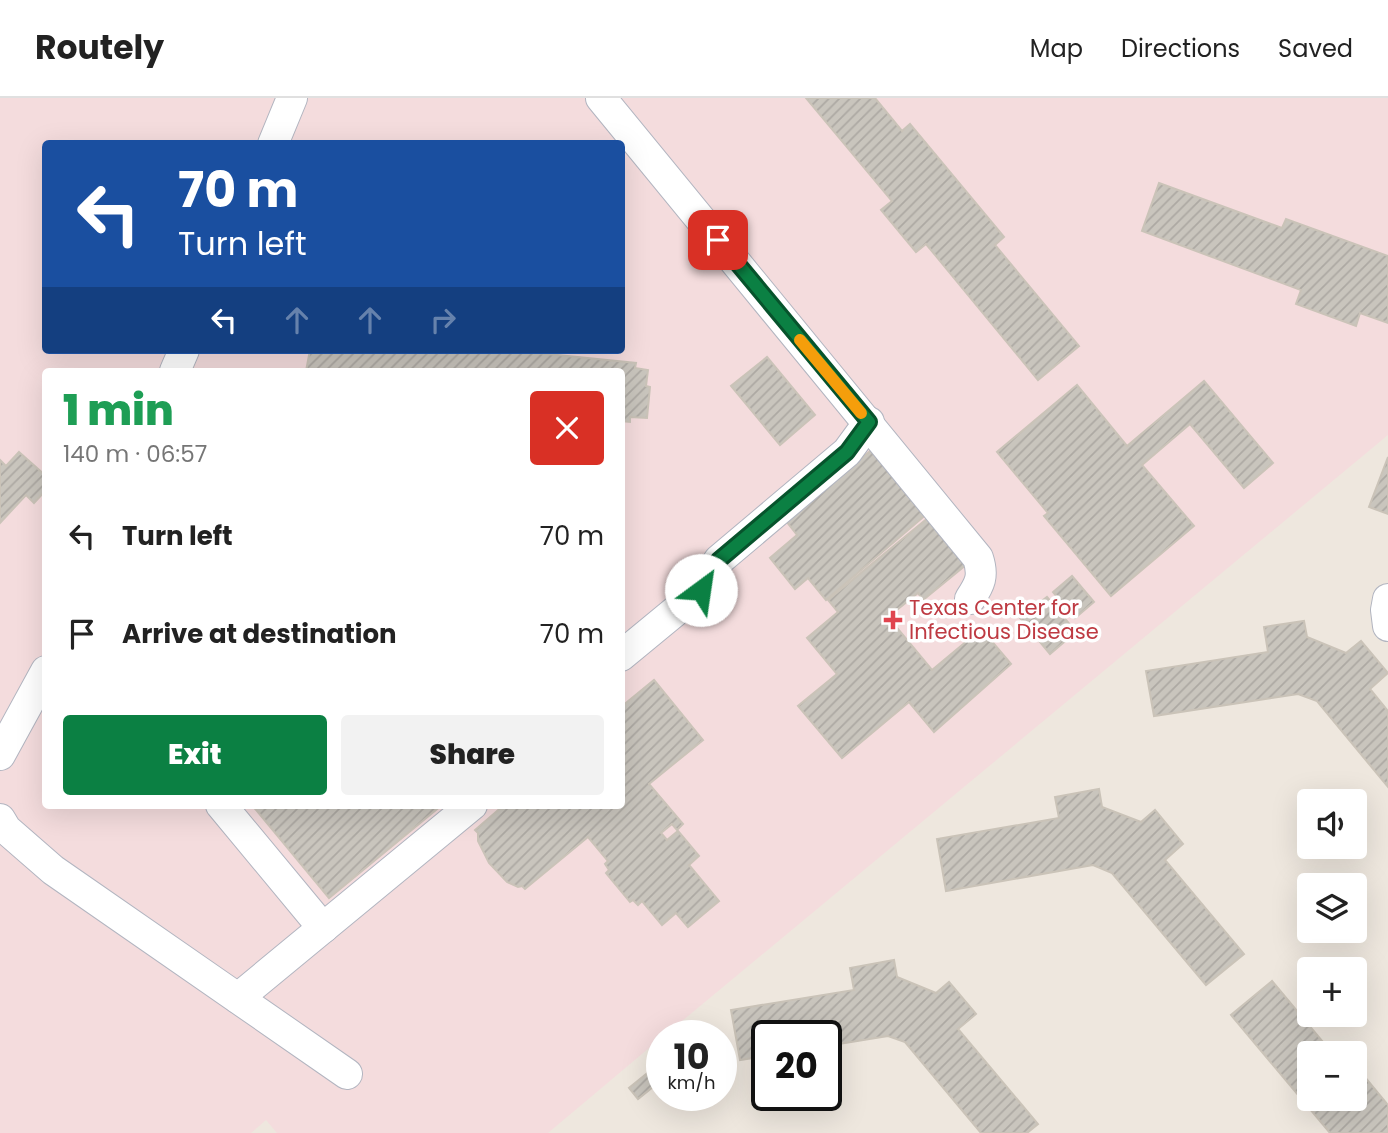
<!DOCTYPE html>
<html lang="en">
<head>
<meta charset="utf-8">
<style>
	:root { --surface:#fff; --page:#f2f2f2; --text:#222; --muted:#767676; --line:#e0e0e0; --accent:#0b8043 }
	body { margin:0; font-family:Poppins,sans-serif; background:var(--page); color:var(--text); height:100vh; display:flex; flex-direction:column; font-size:26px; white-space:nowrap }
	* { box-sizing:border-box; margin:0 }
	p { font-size:23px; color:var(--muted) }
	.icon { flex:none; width:38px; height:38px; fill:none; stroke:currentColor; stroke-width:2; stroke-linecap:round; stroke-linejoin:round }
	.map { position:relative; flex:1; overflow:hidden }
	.side { position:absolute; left:42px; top:270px; width:583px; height:441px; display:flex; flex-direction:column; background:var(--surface); border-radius:7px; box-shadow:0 7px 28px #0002 }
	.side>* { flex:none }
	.hud { position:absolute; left:42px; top:42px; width:583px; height:214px; border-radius:7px; box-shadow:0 7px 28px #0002; background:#1a4fa0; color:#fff; overflow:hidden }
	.tools { position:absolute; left:1297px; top:691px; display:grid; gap:14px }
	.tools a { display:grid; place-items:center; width:70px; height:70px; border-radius:7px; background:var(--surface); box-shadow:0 7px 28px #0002; font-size:35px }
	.speed { position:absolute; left:646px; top:922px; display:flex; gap:14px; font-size:35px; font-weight:700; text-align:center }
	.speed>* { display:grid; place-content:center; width:91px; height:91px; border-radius:50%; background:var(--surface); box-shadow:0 7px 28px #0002; line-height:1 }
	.speed small { font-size:18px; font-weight:400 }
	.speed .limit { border:4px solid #111; border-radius:10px; background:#fff; color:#111 }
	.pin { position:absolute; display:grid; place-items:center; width:60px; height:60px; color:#fff; margin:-30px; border-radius:14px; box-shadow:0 4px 10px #0006 }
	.me { position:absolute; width:77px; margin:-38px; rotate:31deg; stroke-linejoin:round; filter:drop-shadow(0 0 5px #0008) }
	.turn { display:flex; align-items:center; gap:24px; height:147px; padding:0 21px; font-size:32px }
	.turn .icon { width:91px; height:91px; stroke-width:2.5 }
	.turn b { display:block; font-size:49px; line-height:60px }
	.lanes { display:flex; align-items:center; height:66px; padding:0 21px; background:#0003; justify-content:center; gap:35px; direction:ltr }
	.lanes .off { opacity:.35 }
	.round { display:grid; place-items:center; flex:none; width:74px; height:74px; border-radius:7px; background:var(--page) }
	.overview { display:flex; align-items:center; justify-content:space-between; height:119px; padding:0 21px }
	h1 { font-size:42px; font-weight:800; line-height:52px; color:#1e9e55 }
	.action { display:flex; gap:14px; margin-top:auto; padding:14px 21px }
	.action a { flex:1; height:80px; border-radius:7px; background:var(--accent); color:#fff; font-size:28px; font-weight:800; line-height:80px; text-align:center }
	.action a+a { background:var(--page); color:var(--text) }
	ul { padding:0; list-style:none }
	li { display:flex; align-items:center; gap:21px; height:98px; padding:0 21px }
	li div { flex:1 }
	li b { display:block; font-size:26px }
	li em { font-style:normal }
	header { display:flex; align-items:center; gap:42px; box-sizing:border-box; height:98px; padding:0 35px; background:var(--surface); border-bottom:2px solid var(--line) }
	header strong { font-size:33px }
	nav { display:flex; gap:38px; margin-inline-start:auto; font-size:24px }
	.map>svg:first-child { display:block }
	.medical { fill:#f4dcdd; fill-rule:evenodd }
	.building { fill:url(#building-hatch); stroke:#cac3b8; stroke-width:2 }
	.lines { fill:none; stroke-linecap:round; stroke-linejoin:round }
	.minor-casing { stroke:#b2b5c0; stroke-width:32 }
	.minor { stroke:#fff; stroke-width:30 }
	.route-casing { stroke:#07532c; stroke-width:18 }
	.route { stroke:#0b8043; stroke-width:12 }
	.slow { stroke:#f59e0b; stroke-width:12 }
	.health-dot { fill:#e0444e; stroke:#fff; stroke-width:2.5 }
	.labels { text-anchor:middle; stroke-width:7; stroke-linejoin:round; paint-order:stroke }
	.health-label { font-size:21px; fill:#be3a42; stroke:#fff; text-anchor:start }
</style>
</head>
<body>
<header>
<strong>Routely</strong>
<nav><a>Map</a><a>Directions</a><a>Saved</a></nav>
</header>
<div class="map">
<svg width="1388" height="1035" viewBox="0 0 1388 1035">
	<defs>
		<pattern id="building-hatch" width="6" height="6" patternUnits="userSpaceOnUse" patternTransform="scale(1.75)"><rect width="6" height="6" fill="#c9c5bd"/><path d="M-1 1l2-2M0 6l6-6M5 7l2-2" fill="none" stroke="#ada9a3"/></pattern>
	</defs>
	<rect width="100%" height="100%" fill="#eee7de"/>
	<path class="medical" d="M 0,0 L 1388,0 L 1388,337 L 664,938 L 662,938 L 661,940 L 548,1035 L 277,1035 L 266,1022 L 251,1035 L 0,1035 ZM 46,46 L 621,46 L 621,252 L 46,252 ZM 46,273 L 621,273 L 621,707 L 46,707 Z"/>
	<g class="building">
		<path d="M 806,0 L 875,0 L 902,33 L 910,26 L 1004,139 L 995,147 L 1079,248 L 1038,282 L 926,146 L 916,154 L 881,112 L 892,103 Z"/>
		<path d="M 1159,85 L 1282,130 L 1286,121 L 1388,158 L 1388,225 L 1360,215 L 1356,228 L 1296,206 L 1301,192 L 1142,133 Z"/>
		<path d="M 310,252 L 538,252 L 538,255 L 636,265 L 635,270 L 648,272 L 646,288 L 650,289 L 647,320 L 630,319 L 630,324 L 621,323 L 621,273 L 306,273 Z"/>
		<path d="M 767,259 L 815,317 L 780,347 L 731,288 Z"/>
		<path d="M 1204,283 L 1273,365 L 1244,390 L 1190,326 L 1142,367 L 1194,428 L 1111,498 L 1044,418 L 1048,415 L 997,354 L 1077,287 L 1127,348 Z"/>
		<path d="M 874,350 L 928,415 L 826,502 L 808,480 L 795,491 L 770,460 L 797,437 L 786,423 Z"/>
		<path d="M 19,354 L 46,378 L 46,392 L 34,405 L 26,397 L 0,425 L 0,362 L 6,368 Z"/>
		<path d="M 1388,359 L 1388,416 L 1369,409 Z"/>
		<path d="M 928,420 L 967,466 L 923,502 L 918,495 L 888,519 L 932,572 L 968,542 L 969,544 L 983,533 L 1011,566 L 934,634 L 909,604 L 842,660 L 798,608 L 837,576 L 807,540 L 838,514 L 828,502 Z"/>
		<path d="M 1072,478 L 1094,504 L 1075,520 L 1053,494 Z"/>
		<path d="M 1047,499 L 1076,534 L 1050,556 L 1020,520 Z"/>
		<path d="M 1304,523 L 1307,539 L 1346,555 L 1361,543 L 1388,575 L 1370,591 L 1388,613 L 1388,689 L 1317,603 L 1298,596 L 1154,618 L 1146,573 L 1268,554 L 1264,529 Z"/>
		<path d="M 654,582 L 703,642 L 649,686 L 683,726 L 677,732 L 672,726 L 661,735 L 667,742 L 678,733 L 699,758 L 689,767 L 719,803 L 688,829 L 676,815 L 662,827 L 642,803 L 638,807 L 633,802 L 630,804 L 606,775 L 609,772 L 605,766 L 608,763 L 588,739 L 525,791 L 522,788 L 518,789 L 507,784 L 489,765 L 478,743 L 478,735 L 475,732 L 504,707 L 621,707 L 621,609 Z"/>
		<path d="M 1099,691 L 1102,709 L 1141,724 L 1155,712 L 1183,746 L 1165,762 L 1244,856 L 1206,887 L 1112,775 L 1093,767 L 946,793 L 937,741 L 1059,720 L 1055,699 Z"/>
		<path d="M 252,707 L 442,707 L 329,800 Z"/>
		<path d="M 894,862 L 897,879 L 936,895 L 949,884 L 976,916 L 958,931 L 1038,1026 L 1027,1035 L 981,1035 L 905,944 L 888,938 L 826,948 L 826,938 L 766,938 L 766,958 L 740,962 L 731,912 L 854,892 L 850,870 Z"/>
		<path d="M 1272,883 L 1333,956 L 1309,956 L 1309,1001 L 1354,1001 L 1354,981 L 1357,984 L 1364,978 L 1388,1007 L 1388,1035 L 1330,1035 L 1231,917 Z"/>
		<path d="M 650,973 L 659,984 L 638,1001 L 629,990 Z"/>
	</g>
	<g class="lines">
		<g class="minor-casing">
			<g id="minor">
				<path d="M 601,0 L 978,460 C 984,478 980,486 970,501"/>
				<path d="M 273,46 L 292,0"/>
				<path d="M 175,273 L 184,252"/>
				<path d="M 1388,501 L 1386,512 L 1388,528"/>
				<path d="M 621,558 L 695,497 L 719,462 L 847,354 L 869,324"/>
				<path d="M 0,657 L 46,573"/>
				<path d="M 221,707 L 323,830"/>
				<path d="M 0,721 L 6,731 L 53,772 L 347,976"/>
				<path d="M 238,900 L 472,707"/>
			</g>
		</g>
		<use href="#minor" class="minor"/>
	</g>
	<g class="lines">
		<g class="route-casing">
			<path id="route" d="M 701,492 L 719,462 L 847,354 L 869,324 L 718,142"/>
		</g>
		<use href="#route" class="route"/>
		<path class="slow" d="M 800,242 L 861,315"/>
	</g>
	<path class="health-dot" d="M889.5 511.5h7v7h7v7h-7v7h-7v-7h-7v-7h7z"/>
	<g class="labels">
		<g class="health-label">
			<text x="909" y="517">Texas Center for<tspan x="909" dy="24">Infectious Disease</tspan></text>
		</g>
	</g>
</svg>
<div class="tools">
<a><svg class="icon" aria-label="sound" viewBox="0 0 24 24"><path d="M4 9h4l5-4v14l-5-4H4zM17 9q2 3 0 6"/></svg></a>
<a><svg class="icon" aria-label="layers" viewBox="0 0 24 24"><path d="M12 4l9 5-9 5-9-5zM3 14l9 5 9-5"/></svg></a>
<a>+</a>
<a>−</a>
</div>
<div class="speed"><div>10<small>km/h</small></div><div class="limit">20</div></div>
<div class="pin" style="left:718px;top:142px;background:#d93025"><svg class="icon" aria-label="arrive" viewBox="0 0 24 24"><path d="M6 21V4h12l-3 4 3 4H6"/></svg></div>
<svg class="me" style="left:701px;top:492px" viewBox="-20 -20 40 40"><circle r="19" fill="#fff"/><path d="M0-13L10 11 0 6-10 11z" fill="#0b8043"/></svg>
<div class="hud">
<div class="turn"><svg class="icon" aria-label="left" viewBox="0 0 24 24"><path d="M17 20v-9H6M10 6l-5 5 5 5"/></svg><div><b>70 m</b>Turn left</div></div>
<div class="lanes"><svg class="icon" aria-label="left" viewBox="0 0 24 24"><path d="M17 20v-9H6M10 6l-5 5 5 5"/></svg><svg class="icon off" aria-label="ahead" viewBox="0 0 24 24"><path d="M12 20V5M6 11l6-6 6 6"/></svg><svg class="icon off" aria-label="ahead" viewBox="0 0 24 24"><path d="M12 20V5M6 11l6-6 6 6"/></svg><svg class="icon off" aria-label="right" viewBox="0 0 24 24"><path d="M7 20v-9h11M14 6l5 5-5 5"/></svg></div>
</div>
<section class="side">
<div class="overview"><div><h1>1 min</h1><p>140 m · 06:57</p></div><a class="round" style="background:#d93025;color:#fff"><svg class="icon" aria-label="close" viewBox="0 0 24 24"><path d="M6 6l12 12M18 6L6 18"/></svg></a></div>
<ul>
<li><svg class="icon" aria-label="left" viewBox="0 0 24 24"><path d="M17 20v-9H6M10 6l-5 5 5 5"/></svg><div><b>Turn left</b></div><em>70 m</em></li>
<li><svg class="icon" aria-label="arrive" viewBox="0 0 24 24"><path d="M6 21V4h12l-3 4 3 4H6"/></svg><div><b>Arrive at destination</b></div><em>70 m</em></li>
</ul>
<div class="action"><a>Exit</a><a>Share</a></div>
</section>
</div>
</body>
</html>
